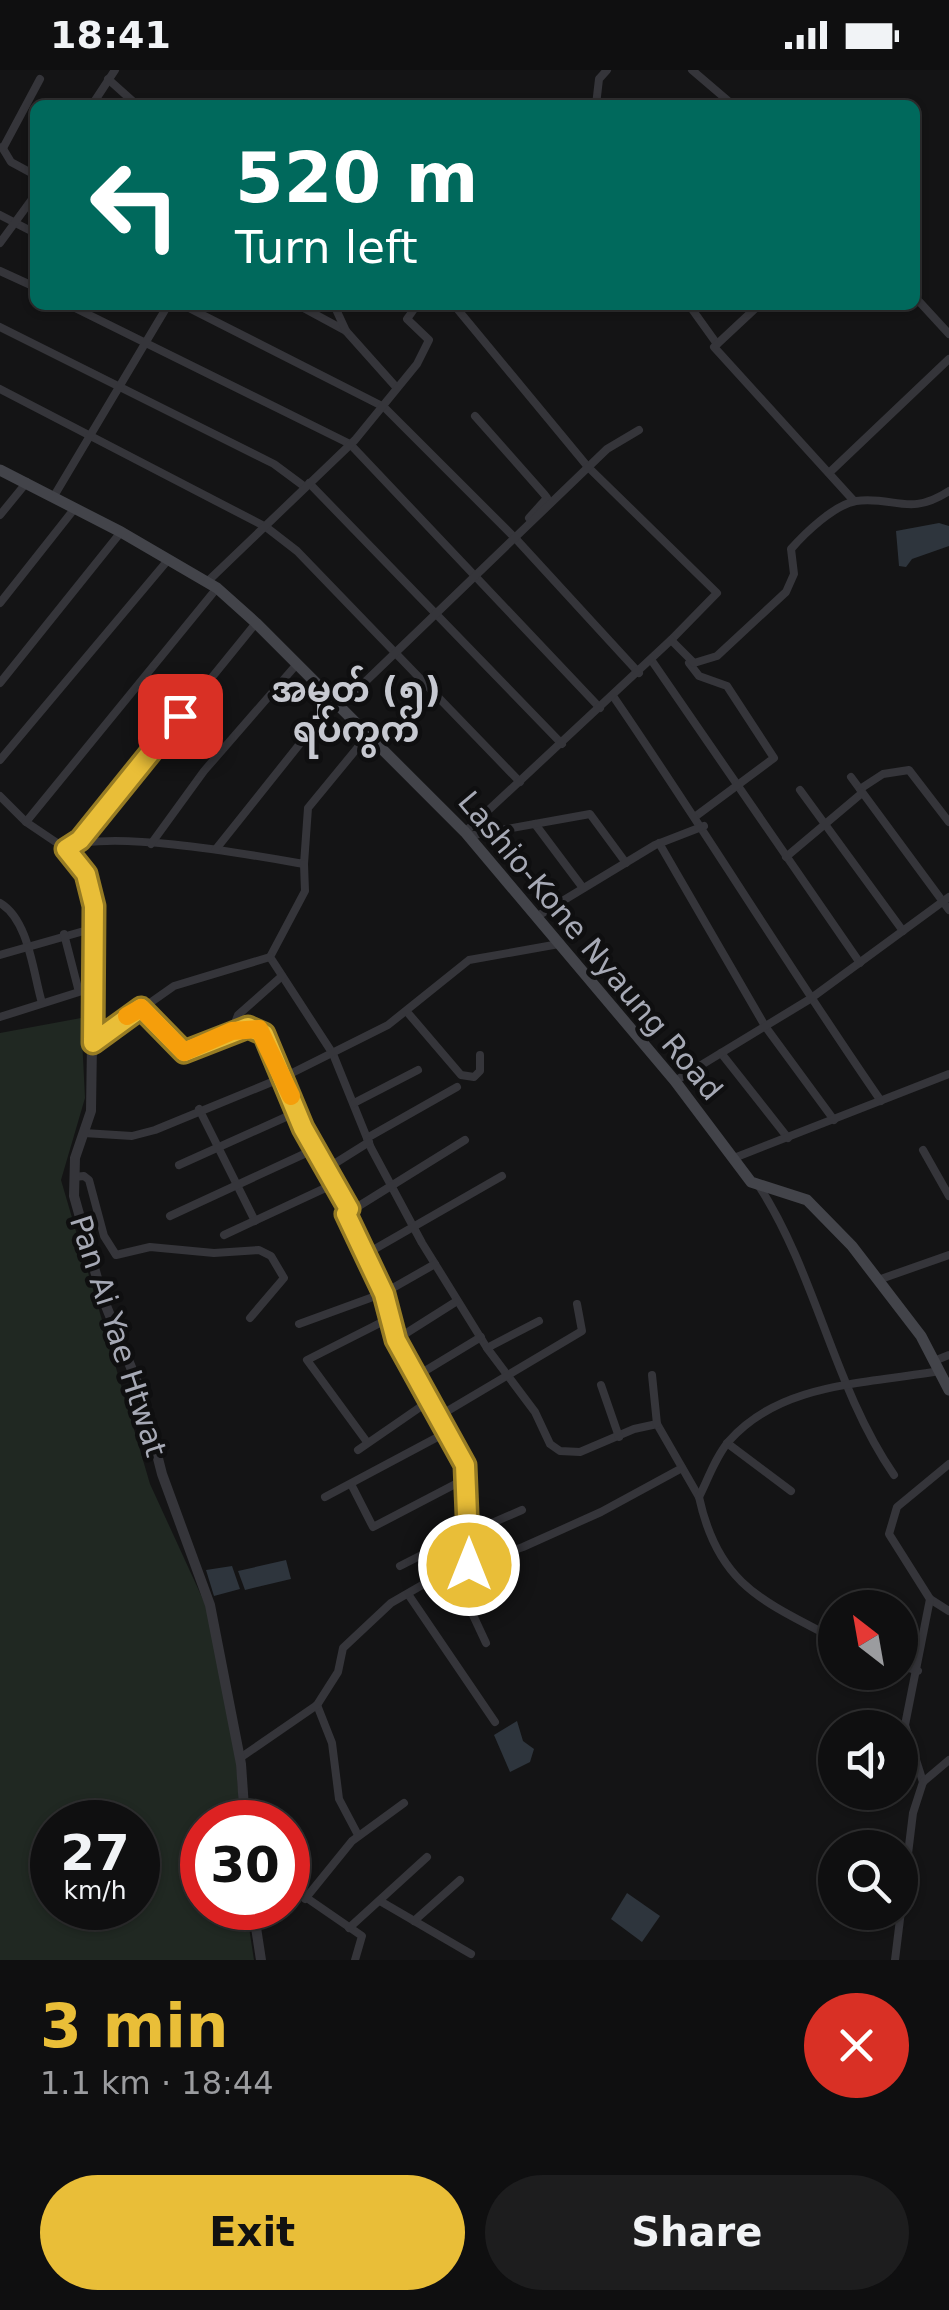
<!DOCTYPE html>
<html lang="en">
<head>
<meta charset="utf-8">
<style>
	:root { --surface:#0f0f10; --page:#1d1d1e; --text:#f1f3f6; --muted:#9b9c9f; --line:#2f2f30; --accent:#e9be38 }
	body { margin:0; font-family:"DejaVu Sans","Noto Sans Myanmar",sans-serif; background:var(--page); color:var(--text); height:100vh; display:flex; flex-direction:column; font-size:38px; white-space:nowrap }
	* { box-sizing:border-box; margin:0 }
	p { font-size:32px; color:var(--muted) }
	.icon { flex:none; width:55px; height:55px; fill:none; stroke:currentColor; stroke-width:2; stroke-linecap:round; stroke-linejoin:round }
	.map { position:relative; height:1890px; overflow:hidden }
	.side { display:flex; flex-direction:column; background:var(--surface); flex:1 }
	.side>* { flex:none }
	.top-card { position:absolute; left:30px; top:30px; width:890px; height:210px; border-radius:15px; box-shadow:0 2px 8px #0004,0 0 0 2px var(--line); background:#00695c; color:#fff; overflow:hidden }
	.needle { width:65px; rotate:329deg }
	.fabs { position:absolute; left:818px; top:1520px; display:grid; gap:20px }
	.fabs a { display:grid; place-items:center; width:100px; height:100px; border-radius:50%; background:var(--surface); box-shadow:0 2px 8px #0004,0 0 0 2px var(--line); font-size:50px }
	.speed { position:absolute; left:30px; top:1730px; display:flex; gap:20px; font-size:50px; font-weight:700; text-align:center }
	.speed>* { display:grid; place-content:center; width:130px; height:130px; border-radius:50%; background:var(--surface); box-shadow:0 2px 8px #0004,0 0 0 2px var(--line); line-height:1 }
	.speed small { font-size:25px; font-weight:400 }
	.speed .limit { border:15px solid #d22; background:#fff; color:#111 }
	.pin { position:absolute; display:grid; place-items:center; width:85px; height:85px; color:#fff; margin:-42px; border-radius:20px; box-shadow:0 5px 15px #0006 }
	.me { position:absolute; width:110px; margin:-55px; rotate:0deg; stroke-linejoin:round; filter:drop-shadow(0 0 8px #0008) }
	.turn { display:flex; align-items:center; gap:35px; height:210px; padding:0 40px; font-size:45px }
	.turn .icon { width:130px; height:130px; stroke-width:2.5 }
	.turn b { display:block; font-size:70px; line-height:85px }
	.round { display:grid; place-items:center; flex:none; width:105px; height:105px; border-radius:52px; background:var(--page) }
	.overview { display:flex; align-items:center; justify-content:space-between; height:170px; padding:0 40px }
	h1 { font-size:60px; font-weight:600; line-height:75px; color:var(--accent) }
	.primary-button { display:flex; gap:20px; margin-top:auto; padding:20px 40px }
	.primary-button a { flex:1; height:115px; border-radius:60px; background:var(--accent); color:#111; font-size:40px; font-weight:600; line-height:115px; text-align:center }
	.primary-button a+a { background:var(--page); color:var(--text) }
	.status { display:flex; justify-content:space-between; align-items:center; height:70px; padding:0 50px; background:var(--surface); direction:ltr }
	.status svg { height:28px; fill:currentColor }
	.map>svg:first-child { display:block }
	.green { fill:#202822; fill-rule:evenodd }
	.water { fill:#2e353d }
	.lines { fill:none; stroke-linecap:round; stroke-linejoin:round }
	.minor { stroke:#35353a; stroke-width:8 }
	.tertiary { stroke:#35353a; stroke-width:10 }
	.secondary { stroke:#43444a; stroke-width:11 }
	.route-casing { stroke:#977c24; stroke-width:25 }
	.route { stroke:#e9be38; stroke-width:18 }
	.slow { stroke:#f59e0b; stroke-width:18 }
	.labels { text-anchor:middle; stroke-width:9; stroke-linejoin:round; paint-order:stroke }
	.street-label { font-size:30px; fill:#a6a9b5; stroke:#0f0f10 }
	.quarter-label { font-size:35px; font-weight:bold; fill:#c7c9d1; stroke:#0f0f10 }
</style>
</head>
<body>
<div class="status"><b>18:41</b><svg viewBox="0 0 49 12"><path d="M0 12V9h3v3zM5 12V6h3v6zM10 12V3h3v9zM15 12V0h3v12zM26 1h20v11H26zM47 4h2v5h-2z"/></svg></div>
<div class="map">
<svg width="949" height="1890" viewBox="0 0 949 1890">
	<rect width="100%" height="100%" fill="#141415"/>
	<path class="green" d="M 81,948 L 85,1028 L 61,1110 L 150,1414 L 206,1536 L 236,1687 L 240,1752 L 202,1752 L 202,1838 L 246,1838 L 254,1890 L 0,1890 L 0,963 ZM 52,1752 L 138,1752 L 138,1838 L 52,1838 Z"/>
	<g class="water">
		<path d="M 939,453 L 949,456 L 949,476 L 912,489 L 906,497 L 899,496 L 896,461 Z"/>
		<path d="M 286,1490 L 291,1509 L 245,1520 L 238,1501 Z"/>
		<path d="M 232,1496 L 240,1519 L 214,1526 L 206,1500 Z"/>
		<path d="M 517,1651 L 523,1671 L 534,1679 L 530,1692 L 510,1702 L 494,1665 Z"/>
		<path d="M 627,1823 L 660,1846 L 642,1872 L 611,1849 Z"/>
	</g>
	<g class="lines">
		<g class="minor">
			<path d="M 692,0 L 733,35"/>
			<path d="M 108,9 L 137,35"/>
			<path d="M 92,35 L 115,0"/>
			<path d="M 596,35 L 599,9 L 607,0"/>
			<path d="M 2,77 L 11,92 L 35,105"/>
			<path d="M 3,78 L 40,9"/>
			<path d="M 0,145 L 35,163"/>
			<path d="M 0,173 L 35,125"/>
			<path d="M 0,201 L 35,217"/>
			<path d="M 915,227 L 949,264"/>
			<path d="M 69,235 L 350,374 L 600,638"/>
			<path d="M 183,235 L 384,337 L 516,469 L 639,603"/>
			<path d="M 298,235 L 346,261 L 396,317"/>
			<path d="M 334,235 L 346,261"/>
			<path d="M 454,235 L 588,397 L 717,523 L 671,570"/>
			<path d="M 689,235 L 717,274"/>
			<path d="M 759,235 L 714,277 L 854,431"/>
			<path d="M 0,257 L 274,394 L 305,417"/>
			<path d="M 0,319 L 266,457 L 297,481 L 520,712"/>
			<path d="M 475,346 L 544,424 L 547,428 L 529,448"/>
			<path d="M 829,403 L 949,289"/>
			<path d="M 309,413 L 562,674"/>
			<path d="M 54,426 L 168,235"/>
			<path d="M 0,445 L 27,412"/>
			<path d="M 207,512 L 355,370 L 417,294 L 429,270 L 407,249 L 417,235"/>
			<path d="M 0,533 L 75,438"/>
			<path d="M 652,591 L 860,893"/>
			<path d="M 689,593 L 699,606 L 727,616 L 774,688 L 696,746"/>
			<path d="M 0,613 L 121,462"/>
			<path d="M 613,626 C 705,760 789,898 881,1031"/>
			<path d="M 339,637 L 607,379 L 639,360"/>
			<path d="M 0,690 L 168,490"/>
			<path d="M 851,707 L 949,840"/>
			<path d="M 860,719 L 883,704 L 909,700 L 949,752"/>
			<path d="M 800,720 L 903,861"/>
			<path d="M 0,726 L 26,752 L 66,779 C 101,757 258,786 304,794 L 308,738 L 368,665"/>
			<path d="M 26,752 L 217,518"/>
			<path d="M 535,754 L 583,818"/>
			<path d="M 465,762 L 671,570 L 694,593 L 717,586 L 786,522 L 794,504 L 791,479 C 805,463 834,435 856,431 C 895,426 909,447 949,421"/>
			<path d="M 468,766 L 590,744 L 626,793"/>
			<path d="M 80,770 L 256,553"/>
			<path d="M 659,773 L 765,956 L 834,1050"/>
			<path d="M 151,774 L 204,701 L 297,594"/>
			<path d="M 216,779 L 334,631"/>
			<path d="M 786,787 L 862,723"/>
			<path d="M 304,794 L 305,821 L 270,887 L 333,984 L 371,1078 L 422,1173 L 487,1278 L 535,1342 L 550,1374 L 560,1381 L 580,1382 L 634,1359 L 657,1354 L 699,1427"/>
			<path d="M 0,833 C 29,850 33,903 42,933"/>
			<path d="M 536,847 L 655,775 L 704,756"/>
			<path d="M 0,885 L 91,859"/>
			<path d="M 141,938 L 184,982 L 232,961 L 259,959 L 279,993 L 303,1059 L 349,1139"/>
			<path d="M 408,943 L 461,1005 L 474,1007 L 480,1001 L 480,985"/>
			<path d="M 0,947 L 79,922 L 64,864"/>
			<path d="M 232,961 L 238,945 L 282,906"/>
			<path d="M 93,973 L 174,916 L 270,887"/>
			<path d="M 721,983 L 788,1068"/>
			<path d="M 675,1011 L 810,929 L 949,827"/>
			<path d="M 354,1033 L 418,1000"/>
			<path d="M 199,1039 L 255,1151"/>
			<path d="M 84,1063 L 132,1066 L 155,1060 L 284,1007 L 388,955 L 469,890 L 559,874"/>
			<path d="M 367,1068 L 457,1017"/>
			<path d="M 465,1070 L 346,1144 L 384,1223 L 397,1269 L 461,1382 L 467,1408"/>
			<path d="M 923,1080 L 949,1126"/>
			<path d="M 734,1088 L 949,1004"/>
			<path d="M 179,1095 L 297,1042"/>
			<path d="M 326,1099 L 369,1072"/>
			<path d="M 74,1107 L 84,1106 L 89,1110 L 104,1166 L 116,1185 L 150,1177 L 214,1183 L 259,1180 L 271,1186 L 284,1208 L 250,1248"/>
			<path d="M 759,1116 C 817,1206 833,1316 894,1405"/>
			<path d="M 170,1146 L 315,1079"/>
			<path d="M 224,1165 L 334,1114"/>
			<path d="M 366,1184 L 502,1106"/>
			<path d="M 878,1210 L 949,1185"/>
			<path d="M 299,1254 L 384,1223 L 435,1194"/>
			<path d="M 397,1269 L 457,1231"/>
			<path d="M 487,1278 L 539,1251"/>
			<path d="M 934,1291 L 949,1285"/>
			<path d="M 652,1305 L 657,1354"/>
			<path d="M 415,1307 L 481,1267"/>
			<path d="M 601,1315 L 619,1367"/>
			<path d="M 439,1346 L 582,1261 L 577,1234"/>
			<path d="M 367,1372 L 307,1290 L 388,1249"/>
			<path d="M 727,1373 L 791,1421"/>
			<path d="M 358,1380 L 429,1331"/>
			<path d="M 351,1414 L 373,1457 L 467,1408 L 469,1495"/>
			<path d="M 325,1427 L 449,1361"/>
			<path d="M 469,1463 L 522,1440"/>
			<path d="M 400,1496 L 469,1461"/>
			<path d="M 452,1500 L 486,1573"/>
			<path d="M 408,1524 L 495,1652"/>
			<path d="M 930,1529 L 949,1541"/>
			<path d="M 835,1569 C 763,1531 718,1515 699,1427 C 708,1409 716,1386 729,1371 C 781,1312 866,1314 939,1301"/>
			<path d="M 900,1595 L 918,1601"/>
			<path d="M 317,1635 L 332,1673 L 339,1729 L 358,1765"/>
			<path d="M 240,1688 L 317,1635 L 338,1602 L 343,1578 L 391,1533 L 436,1507 L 523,1477 L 601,1442 L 682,1398"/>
			<path d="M 923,1712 L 905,1655 L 930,1529 L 889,1464 L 897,1437 L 949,1394"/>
			<path d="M 288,1815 L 362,1866 L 355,1890"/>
			<path d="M 305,1829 L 352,1771 L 404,1733"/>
			<path d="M 380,1831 L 471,1884"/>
			<path d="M 414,1851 L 460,1810"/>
			<path d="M 349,1858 L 427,1787"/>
			<path d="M 895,1890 L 913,1743 L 923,1712 L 949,1690"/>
		</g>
		<g class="tertiary">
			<path d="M 66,779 L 86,804 L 94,836 L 91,1041 L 75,1088 L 74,1126 L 102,1226 L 141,1322 L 162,1404 L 210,1535 L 241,1694 L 245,1752"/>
			<path d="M 253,1838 L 261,1890"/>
		</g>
		<path class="secondary" d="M 0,400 L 121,462 L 217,518 L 256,553 L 465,762 L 675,1011 L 751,1112 L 807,1130 L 852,1176 L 921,1266 L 949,1320"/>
	</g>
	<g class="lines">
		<g class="route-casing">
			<path id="route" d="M 180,646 L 80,770 L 66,779 L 86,804 L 94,836 L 93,973 L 141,938 L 184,982 L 248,957 L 264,964 L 303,1058 L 349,1139 L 346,1144 L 384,1224 L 396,1270 L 465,1395 L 469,1495"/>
		</g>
		<use href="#route" class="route"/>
		<path class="slow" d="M 127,946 L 141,938 L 184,982 L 232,961 L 259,959 L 291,1026"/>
	</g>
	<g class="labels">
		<g class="street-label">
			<text transform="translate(590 876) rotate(50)" y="10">Lashio-Kone Nyaung Road</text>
			<text transform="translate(118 1266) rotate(72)" y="10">Pan Ai Yae Htwat</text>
		</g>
		<g class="quarter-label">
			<text x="356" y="632">အမှတ် (၅)<tspan x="356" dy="40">ရပ်ကွက်</tspan></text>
		</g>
	</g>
</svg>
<div class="fabs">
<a><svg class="needle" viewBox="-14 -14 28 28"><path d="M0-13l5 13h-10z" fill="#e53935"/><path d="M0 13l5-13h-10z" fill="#9b9c9f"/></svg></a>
<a><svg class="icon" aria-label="sound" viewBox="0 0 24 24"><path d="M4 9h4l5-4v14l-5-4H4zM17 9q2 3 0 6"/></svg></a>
<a><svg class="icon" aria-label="search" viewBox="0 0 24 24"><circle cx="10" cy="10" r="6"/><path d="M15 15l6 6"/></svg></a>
</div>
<div class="speed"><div>27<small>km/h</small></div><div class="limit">30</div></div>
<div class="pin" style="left:180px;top:646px;background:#d93025"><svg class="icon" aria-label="arrive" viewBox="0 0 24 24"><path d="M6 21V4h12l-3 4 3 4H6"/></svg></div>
<svg class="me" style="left:469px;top:1495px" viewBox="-20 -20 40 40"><circle r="17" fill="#e9be38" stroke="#fff" stroke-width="3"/><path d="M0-11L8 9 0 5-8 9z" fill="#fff"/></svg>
<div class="top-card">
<div class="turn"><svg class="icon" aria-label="left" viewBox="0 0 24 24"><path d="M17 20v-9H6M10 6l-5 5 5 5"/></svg><div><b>520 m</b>Turn left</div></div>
</div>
</div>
<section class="side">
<div class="overview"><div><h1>3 min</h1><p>1.1 km · 18:44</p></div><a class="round" style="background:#d93025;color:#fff"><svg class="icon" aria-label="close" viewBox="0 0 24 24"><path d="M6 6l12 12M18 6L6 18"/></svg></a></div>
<div class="primary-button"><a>Exit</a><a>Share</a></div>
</section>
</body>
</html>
